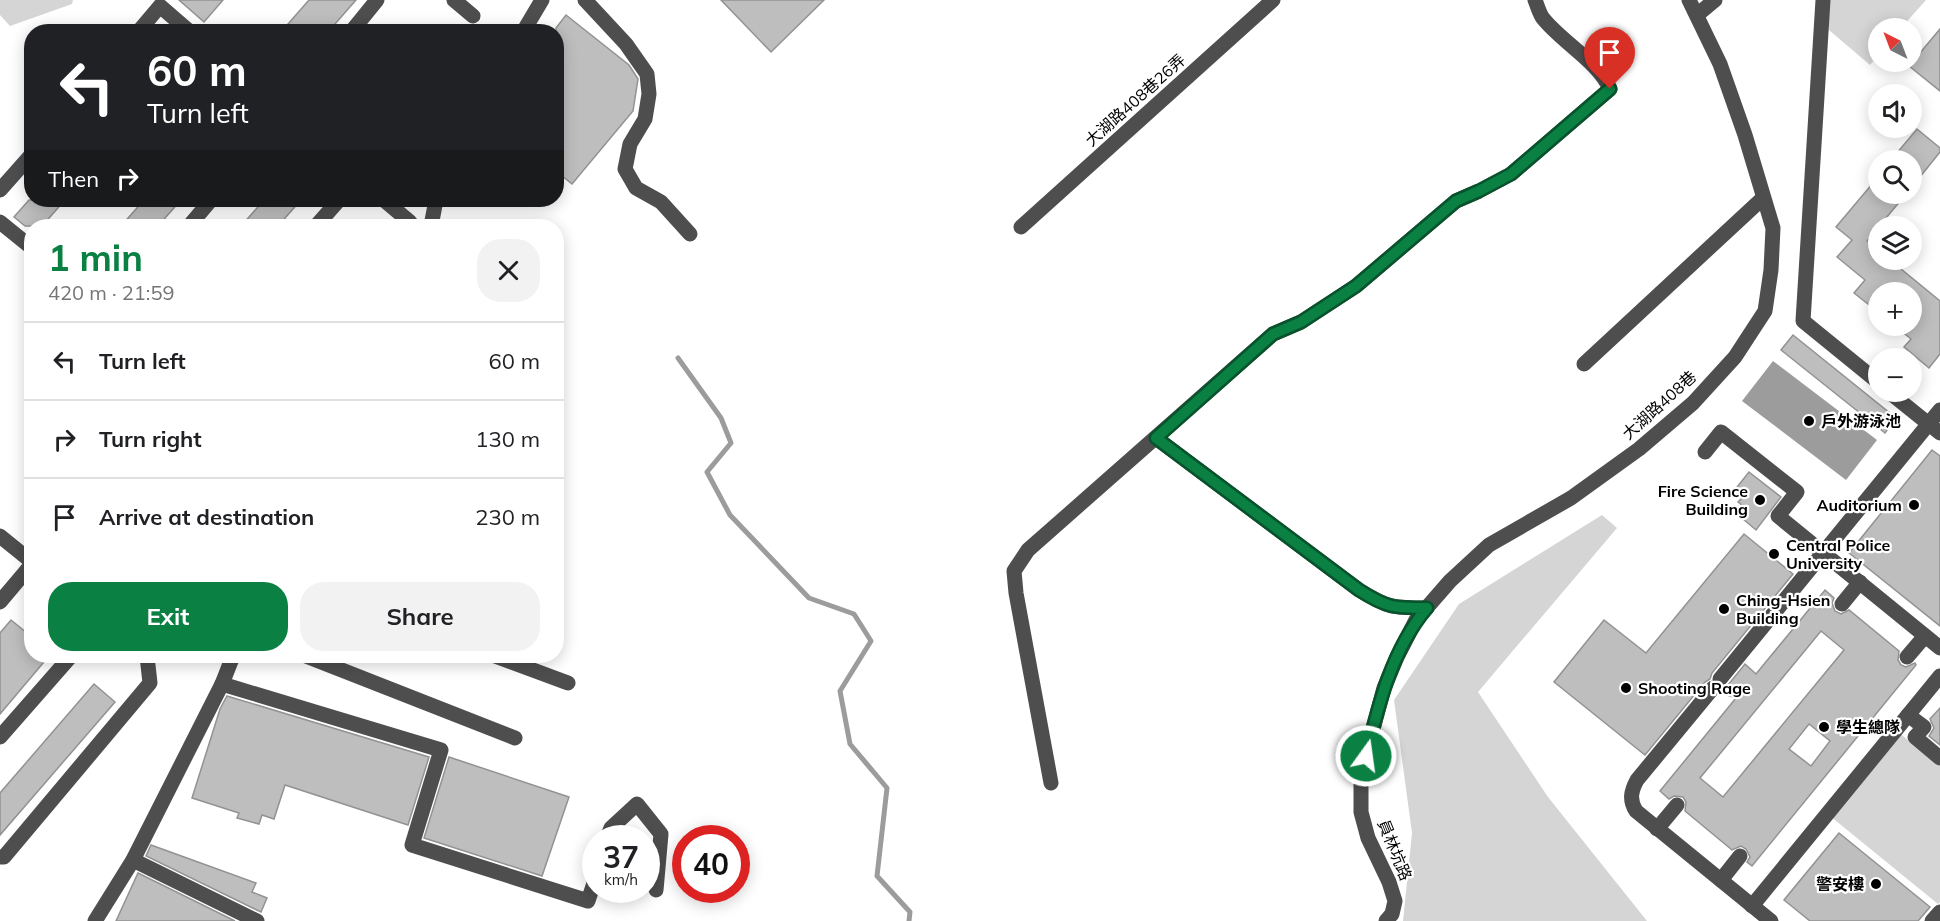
<!DOCTYPE html>
<html lang="en">
<head>
<meta charset="utf-8">
<style>
	:root { --surface:#fff; --page:#f2f2f2; --text:#202124; --muted:#757577; --line:#e0e0e0; --accent:#0b8043 }
	body { margin:0; font-family:Mulish,"Noto Sans TC",sans-serif; background:var(--page); color:var(--text); height:100vh; display:flex; flex-direction:column; font-size:22px; white-space:nowrap }
	* { box-sizing:border-box; margin:0 }
	p { font-size:20px; color:var(--muted) }
	.icon { flex:none; width:33px; height:33px; fill:none; stroke:currentColor; stroke-width:2; stroke-linecap:round; stroke-linejoin:round }
	.map { position:relative; flex:1; overflow:hidden }
	.details { position:absolute; left:24px; top:219px; width:540px; height:444px; display:flex; flex-direction:column; background:var(--surface); border-radius:24px; box-shadow:0 3px 15px #0003 }
	.details>* { flex:none }
	.top-card { position:absolute; left:24px; top:24px; width:540px; height:183px; border-radius:24px; box-shadow:0 3px 15px #0003; background:#202124; color:#fff; overflow:hidden }
	.needle { width:39px; rotate:318deg }
	.buttons { position:absolute; left:1868px; top:18px; display:grid; gap:12px }
	.buttons a { display:grid; place-items:center; width:54px; height:54px; border-radius:50%; background:var(--surface); box-shadow:0 3px 15px #0003; font-size:30px }
	.speed { position:absolute; left:582px; top:825px; display:flex; gap:12px; font-size:30px; font-weight:700; text-align:center }
	.speed>* { display:grid; place-content:center; width:78px; height:78px; border-radius:50%; background:var(--surface); box-shadow:0 3px 15px #0003; line-height:1 }
	.speed small { font-size:15px; font-weight:400 }
	.speed .limit { border:9px solid #d22; background:#fff; color:#111 }
	.pin { position:absolute; display:grid; place-items:center; width:51px; height:51px; color:#fff; margin:-62px -26px; border-radius:50% 50% 50% 0; rotate:-45deg; box-shadow:0 0 6px #0007 }
	.pin .icon { rotate:45deg }
	.me { position:absolute; width:66px; margin:-33px; rotate:14deg; stroke-linejoin:round; filter:drop-shadow(0 0 4px #0008) }
	.turn { display:flex; align-items:center; gap:21px; height:126px; padding:0 24px; font-size:27px }
	.turn .icon { width:78px; height:78px; stroke-width:2.5 }
	.turn b { display:block; font-size:42px; line-height:51px }
	.then { display:flex; align-items:center; height:57px; padding:0 24px; background:#0003; gap:12px; font-size:22px }
	.round { display:grid; place-items:center; flex:none; width:63px; height:63px; border-radius:24px; background:var(--page) }
	.overview { display:flex; align-items:center; justify-content:space-between; height:102px; padding:0 24px }
	h1 { font-size:36px; font-weight:700; line-height:45px; color:var(--accent) }
	.button { display:flex; gap:12px; margin-top:auto; padding:12px 24px }
	.button a { flex:1; height:69px; border-radius:24px; background:var(--accent); color:#fff; font-size:24px; font-weight:700; line-height:69px; text-align:center }
	.button a+a { background:var(--page); color:var(--text) }
	ul { padding:0; list-style:none }
	li { display:flex; align-items:center; gap:18px; height:78px; padding:0 24px; border-top:2px solid var(--line) }
	li div { flex:1 }
	li b { display:block; font-size:22px }
	li em { font-style:normal }
	.map>svg:first-child { display:block }
	.green { fill:#d5d5d5 }
	.water { fill:#9c9c9c }
	.lines { fill:none; stroke-linecap:round; stroke-linejoin:round }
	.stream { stroke:#9c9c9c; stroke-width:5 }
	.building { fill:#bebebe; stroke:#929292; stroke-width:1.5; fill-rule:evenodd }
	.minor { stroke:#4e4e4e; stroke-width:15 }
	.route-casing { stroke:#07532c; stroke-width:15 }
	.route { stroke:#0b8043; stroke-width:10 }
	.poi-dot { fill:#000; stroke:#fff; stroke-width:2 }
	.labels { text-anchor:middle; stroke-width:4.5; stroke-linejoin:round; paint-order:stroke }
	.street-label { font-size:16px; fill:#000; stroke:#fff }
	.poi-label { font-size:16px; font-weight:bold; fill:#000; stroke:#fff; text-anchor:start }
</style>
</head>
<body>
<div class="map">
<svg width="1940" height="921" viewBox="0 0 1940 921">
	<rect width="100%" height="100%" fill="#fff"/>
	<g class="green">
		<path d="M 0,0 L 73,0 L 72,4 L 10,26 L 0,15 Z"/>
		<path d="M 1829,0 L 1926,0 L 1901,28 L 1878,28 L 1878,56 L 1870,65 L 1829,30 Z"/>
		<path d="M 1602,515 L 1617,528 L 1478,692 L 1548,797 L 1647,921 L 1403,921 L 1412,833 L 1394,700 L 1459,604 Z"/>
		<path d="M 1898,732 L 1940,766 L 1940,902 L 1938,904 L 1830,816 Z"/>
	</g>
	<path class="water" d="M 1773,361 L 1877,440 L 1846,480 L 1742,401 Z"/>
	<g class="lines">
		<path class="stream" d="M 678,358 L 721,418 L 731,443 L 707,472 L 730,515 L 809,598 L 854,614 L 871,641 L 840,691 L 850,744 L 887,788 L 877,876 L 910,912 L 909,921"/>
	</g>
	<g class="building">
		<path d="M 179,0 L 223,0 L 204,22 Z"/>
		<path d="M 309,0 L 356,0 L 328,32 L 281,32 Z"/>
		<path d="M 721,0 L 824,0 L 771,52 Z"/>
		<path d="M 566,15 L 629,65 L 638,79 L 633,111 L 572,184 L 556,171 L 556,28 Z"/>
		<path d="M 1940,29 L 1940,91 L 1909,66 Z"/>
		<path d="M 1917,129 L 1940,148 L 1940,152 L 1911,188 L 1911,160 L 1891,160 Z"/>
		<path d="M 1878,177 L 1878,194 L 1906,194 L 1867,241 L 1878,250 L 1878,260 L 1890,260 L 1940,301 L 1940,354 L 1929,368 L 1904,347 L 1911,339 L 1895,326 L 1911,326 L 1911,292 L 1878,292 L 1878,312 L 1854,293 L 1865,280 L 1837,257 L 1852,240 L 1836,227 Z"/>
		<path d="M 29,200 L 65,200 L 42,226 L 25,226 L 14,217 Z"/>
		<path d="M 144,200 L 181,200 L 158,226 L 121,226 Z"/>
		<path d="M 264,200 L 301,200 L 278,226 L 241,226 Z"/>
		<path d="M 1793,335 L 1896,418 L 1885,433 L 1781,350 Z"/>
		<path d="M 1932,450 L 1940,456 L 1940,626 L 1849,553 Z"/>
		<path d="M 1749,472 L 1781,497 L 1756,530 L 1737,514 L 1743,506 L 1738,502 L 1742,498 L 1734,491 Z"/>
		<path d="M 1744,534 L 1793,574 L 1712,673 L 1710,679 L 1705,682 L 1645,755 L 1554,682 L 1604,620 L 1646,653 Z"/>
		<path d="M 1825,590 L 1834,598 L 1832,603 L 1835,611 L 1841,614 L 1849,610 L 1899,651 L 1898,660 L 1901,665 L 1906,667 L 1915,663 L 1916,665 L 1752,866 L 1747,862 L 1750,857 L 1746,849 L 1741,846 L 1732,850 L 1685,811 L 1686,802 L 1683,797 L 1674,796 L 1669,799 L 1660,791 L 1736,698 L 1721,693 L 1723,688 L 1728,685 L 1745,664 L 1756,674 ZM 1821,631 L 1844,650 L 1723,797 L 1700,778 ZM 1809,724 L 1830,741 L 1811,766 L 1789,749 Z"/>
		<path d="M 11,620 L 32,637 L 32,656 L 49,656 L 0,714 L 0,633 Z"/>
		<path d="M 94,684 L 115,702 L 0,835 L 0,793 Z"/>
		<path d="M 227,696 L 429,757 L 408,825 L 285,785 L 274,819 L 262,815 L 259,824 L 237,818 L 239,813 L 192,798 L 220,709 Z"/>
		<path d="M 1940,708 L 1940,745 L 1929,736 L 1934,728 L 1930,719 Z"/>
		<path d="M 449,757 L 569,797 L 542,876 L 424,838 Z"/>
		<path d="M 1839,833 L 1930,907 L 1918,921 L 1810,921 L 1784,900 Z"/>
		<path d="M 151,845 L 256,883 L 252,892 L 267,898 L 261,912 L 146,856 Z"/>
		<path d="M 138,873 L 235,921 L 116,921 Z"/>
	</g>
	<g class="lines">
		<g class="minor">
			<path d="M 454,0 L 473,16"/>
			<path d="M 585,0 L 626,44 L 647,74 L 649,94 L 645,119 L 630,144 L 625,169 L 636,188 L 661,202 L 690,234"/>
			<path d="M 1823,0 L 1803,321 L 1878,382"/>
			<path d="M 1697,15 L 1715,0"/>
			<path d="M 138,32 L 160,6 L 190,32"/>
			<path d="M 351,32 L 377,0"/>
			<path d="M 523,32 L 542,0"/>
			<path d="M 0,190 L 32,154"/>
			<path d="M 384,200 L 410,222 L 410,226"/>
			<path d="M 0,222 L 32,248"/>
			<path d="M 189,226 L 211,200"/>
			<path d="M 316,226 L 339,200"/>
			<path d="M 431,226 L 436,200"/>
			<path d="M 1021,227 L 1273,0"/>
			<path d="M 1584,364 L 1763,198"/>
			<path d="M 1889,392 L 1940,433"/>
			<path d="M 1156,438 L 1359,590 C 1388,608 1393,608 1427,608"/>
			<path d="M 1705,452 L 1721,432 L 1797,492 L 1778,516 L 1940,648"/>
			<path d="M 0,536 L 32,562"/>
			<path d="M 0,602 L 32,564"/>
			<path d="M 1842,604 L 1860,582"/>
			<path d="M 306,656 L 515,738"/>
			<path d="M 495,656 L 568,683"/>
			<path d="M 1907,657 L 1925,636"/>
			<path d="M 1720,679 L 1940,410"/>
			<path d="M 222,684 L 441,750 L 412,845 L 588,901 L 596,877"/>
			<path d="M 1713,688 L 1637,780 C 1631,791 1629,800 1636,811 L 1771,921"/>
			<path d="M 1908,715 L 1924,727 L 1915,737 L 1940,758"/>
			<path d="M 0,737 L 71,656"/>
			<path d="M 1051,783 L 1016,593 L 1014,571 L 1028,550 L 1273,334 L 1301,322 L 1356,286 L 1456,201 L 1479,191 L 1511,174 L 1610,89 C 1599,62 1560,41 1542,17 C 1539,12 1537,5 1535,0"/>
			<path d="M 1657,829 L 1677,805"/>
			<path d="M 607,838 L 611,828 L 637,804 L 661,834 L 656,890"/>
			<path d="M 0,857 L 4,857 L 150,683 L 147,656"/>
			<path d="M 133,860 L 257,921"/>
			<path d="M 1721,880 L 1740,856"/>
			<path d="M 1752,906 L 1940,676"/>
			<path d="M 95,921 L 133,860 L 222,684 L 233,656"/>
			<path d="M 1386,921 L 1392,914 L 1395,901 L 1389,882 L 1368,838 L 1361,812 L 1361,774 L 1384,688 L 1397,657 L 1416,620 L 1450,581 L 1489,545 L 1571,498 L 1639,449 L 1693,403 L 1735,357 L 1765,311 L 1771,270 L 1773,228 L 1745,135 L 1720,64 L 1689,0"/>
			<path d="M 1932,921 L 1940,912"/>
		</g>
	</g>
	<g class="lines">
		<g class="route-casing">
			<path id="route" d="M 1366,756 C 1378,706 1392,649 1427,608 C 1394,608 1387,608 1359,590 L 1156,438 L 1273,334 L 1301,322 L 1356,286 L 1456,201 L 1479,191 L 1511,174 L 1610,89"/>
		</g>
		<use href="#route" class="route"/>
	</g>
	<g class="poi-dot">
		<circle cx="1809" cy="421" r="6"/>
		<circle cx="1760" cy="500" r="6"/>
		<circle cx="1914" cy="505" r="6"/>
		<circle cx="1774" cy="554" r="6"/>
		<circle cx="1724" cy="609" r="6"/>
		<circle cx="1626" cy="688" r="6"/>
		<circle cx="1824" cy="727" r="6"/>
		<circle cx="1876" cy="884" r="6"/>
	</g>
	<g class="labels">
		<g class="street-label">
			<text transform="translate(1135 100) rotate(-42)" y="6">大湖路408巷26弄</text>
			<text transform="translate(1659 405) rotate(-42)" y="6">大湖路408巷</text>
			<text transform="translate(1395 850) rotate(68)" y="6">員林坑路</text>
		</g>
		<g class="poi-label">
			<text x="1821" y="427">戶外游泳池</text>
			<text x="1748" y="497" text-anchor="end">Fire Science<tspan x="1748" dy="18">Building</tspan></text>
			<text x="1902" y="511" text-anchor="end">Auditorium</text>
			<text x="1786" y="551">Central Police<tspan x="1786" dy="18">University</tspan></text>
			<text x="1736" y="606">Ching-Hsien<tspan x="1736" dy="18">Building</tspan></text>
			<text x="1638" y="694">Shooting Rage</text>
			<text x="1836" y="733">學生總隊</text>
			<text x="1864" y="890" text-anchor="end">警安樓</text>
		</g>
	</g>
</svg>
<div class="buttons">
<a><svg class="needle" viewBox="-14 -14 28 28"><path d="M0-13l5 13h-10z" fill="#e53935"/><path d="M0 13l5-13h-10z" fill="#757577"/></svg></a>
<a><svg class="icon" aria-label="sound" viewBox="0 0 24 24"><path d="M4 9h4l5-4v14l-5-4H4zM17 9q2 3 0 6"/></svg></a>
<a><svg class="icon" aria-label="search" viewBox="0 0 24 24"><circle cx="10" cy="10" r="6"/><path d="M15 15l6 6"/></svg></a>
<a><svg class="icon" aria-label="layers" viewBox="0 0 24 24"><path d="M12 4l9 5-9 5-9-5zM3 14l9 5 9-5"/></svg></a>
<a>+</a>
<a>−</a>
</div>
<div class="speed"><div>37<small>km/h</small></div><div class="limit">40</div></div>
<div class="pin" style="left:1610px;top:89px;background:#d93025"><svg class="icon" aria-label="arrive" viewBox="0 0 24 24"><path d="M6 21V4h12l-3 4 3 4H6"/></svg></div>
<svg class="me" style="left:1366px;top:756px" viewBox="-20 -20 40 40"><circle r="17" fill="#0b8043" stroke="#fff" stroke-width="3"/><path d="M0-11L8 9 0 5-8 9z" fill="#fff"/></svg>
<div class="top-card">
<div class="turn"><svg class="icon" aria-label="left" viewBox="0 0 24 24"><path d="M17 20v-9H6M10 6l-5 5 5 5"/></svg><div><b>60 m</b>Turn left</div></div>
<div class="then">Then<svg class="icon" aria-label="right" viewBox="0 0 24 24"><path d="M7 20v-9h11M14 6l5 5-5 5"/></svg></div>
</div>
<section class="details">
<div class="overview"><div><h1>1 min</h1><p>420 m · 21:59</p></div><a class="round"><svg class="icon" aria-label="close" viewBox="0 0 24 24"><path d="M6 6l12 12M18 6L6 18"/></svg></a></div>
<ul>
<li><svg class="icon" aria-label="left" viewBox="0 0 24 24"><path d="M17 20v-9H6M10 6l-5 5 5 5"/></svg><div><b>Turn left</b></div><em>60 m</em></li>
<li><svg class="icon" aria-label="right" viewBox="0 0 24 24"><path d="M7 20v-9h11M14 6l5 5-5 5"/></svg><div><b>Turn right</b></div><em>130 m</em></li>
<li><svg class="icon" aria-label="arrive" viewBox="0 0 24 24"><path d="M6 21V4h12l-3 4 3 4H6"/></svg><div><b>Arrive at destination</b></div><em>230 m</em></li>
</ul>
<div class="button"><a>Exit</a><a>Share</a></div>
</section>
</div>
</body>
</html>
